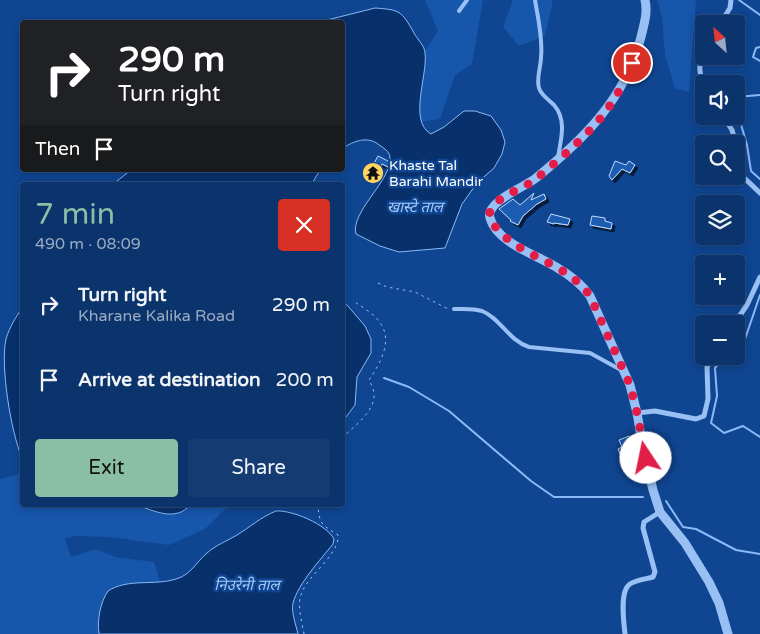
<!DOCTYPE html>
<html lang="en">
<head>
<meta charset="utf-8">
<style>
	:root { --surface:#0b346d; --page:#143c72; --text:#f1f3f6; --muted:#9aaac2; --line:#2b4f80; --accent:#8abfa5 }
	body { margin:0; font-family:"Varela Round","Noto Sans Devanagari",sans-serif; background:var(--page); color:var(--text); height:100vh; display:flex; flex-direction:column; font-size:19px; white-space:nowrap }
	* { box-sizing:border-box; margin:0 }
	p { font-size:16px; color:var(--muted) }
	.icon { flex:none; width:28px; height:28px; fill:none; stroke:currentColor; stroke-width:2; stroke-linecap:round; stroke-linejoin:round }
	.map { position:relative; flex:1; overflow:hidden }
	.drawer { position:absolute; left:20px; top:182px; width:325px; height:325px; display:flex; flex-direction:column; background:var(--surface); border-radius:5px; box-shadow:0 2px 8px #0003,0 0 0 1px var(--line) }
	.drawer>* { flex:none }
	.hud { position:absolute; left:20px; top:20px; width:325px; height:152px; border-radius:5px; box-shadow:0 2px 8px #0003,0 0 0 1px var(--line); background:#202124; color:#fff; overflow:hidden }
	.needle { width:32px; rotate:333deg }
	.controls { position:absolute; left:695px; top:15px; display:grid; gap:10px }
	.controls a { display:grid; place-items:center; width:50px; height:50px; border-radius:5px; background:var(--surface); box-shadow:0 2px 8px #0003,0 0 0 1px var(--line); font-size:25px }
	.pin { position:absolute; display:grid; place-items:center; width:42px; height:42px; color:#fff; margin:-21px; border:2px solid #fff; border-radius:50%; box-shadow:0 1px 5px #0007 }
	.me { position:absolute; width:55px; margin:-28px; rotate:349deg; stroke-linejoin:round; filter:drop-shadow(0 0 4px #0008) }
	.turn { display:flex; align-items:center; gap:18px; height:105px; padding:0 15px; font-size:22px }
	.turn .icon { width:65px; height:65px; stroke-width:2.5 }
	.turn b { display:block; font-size:35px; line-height:42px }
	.then { display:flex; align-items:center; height:48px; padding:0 15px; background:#0003; gap:10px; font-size:19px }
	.round { display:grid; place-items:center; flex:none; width:52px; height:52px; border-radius:5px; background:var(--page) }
	.overview { display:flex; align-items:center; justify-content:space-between; height:85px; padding:0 15px }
	h1 { font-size:30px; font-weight:600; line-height:38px; color:var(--accent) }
	.cta { display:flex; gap:10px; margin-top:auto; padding:10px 15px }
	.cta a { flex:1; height:58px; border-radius:5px; background:var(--accent); color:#111; font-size:20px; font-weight:600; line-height:58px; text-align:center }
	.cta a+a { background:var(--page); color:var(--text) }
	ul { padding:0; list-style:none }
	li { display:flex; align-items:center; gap:15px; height:75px; padding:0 15px }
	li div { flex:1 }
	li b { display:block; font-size:19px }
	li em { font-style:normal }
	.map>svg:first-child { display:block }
	.green { fill:#1656ab }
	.water { fill:#08316c; stroke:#8abaf7 }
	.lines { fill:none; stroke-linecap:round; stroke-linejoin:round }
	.stream { stroke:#8abaf7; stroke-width:2 }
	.building { fill:#1c5bb1; stroke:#c1dbfe; filter:url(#shadow) }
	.path { stroke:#99c0f4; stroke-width:1; stroke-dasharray:2.5 4; stroke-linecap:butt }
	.service { stroke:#99c0f4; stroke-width:4 }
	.minor { stroke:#99c0f4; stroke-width:5 }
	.tertiary { stroke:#99c0f4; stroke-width:9 }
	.route { stroke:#e11d48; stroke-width:9; stroke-dasharray:0 16.2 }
	.labels { text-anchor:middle; stroke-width:5; stroke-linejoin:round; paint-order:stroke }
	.poi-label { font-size:14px; fill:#fff; stroke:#0f4591; text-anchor:start }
	.water-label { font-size:15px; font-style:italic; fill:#a5cafb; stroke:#0f4591 }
</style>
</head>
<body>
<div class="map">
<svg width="760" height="634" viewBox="0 0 760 634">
	<defs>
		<filter id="shadow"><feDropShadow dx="3" dy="3" stdDeviation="0" flood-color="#0009"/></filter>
	</defs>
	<rect width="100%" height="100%" fill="#0f4591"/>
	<g class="green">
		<path d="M 425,0 L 483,0 L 472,64 L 455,75 L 440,119 L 420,122 L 420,107 L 425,51 L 438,31 Z"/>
		<path d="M 513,0 L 553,0 L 545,36 L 519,46 L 503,27 Z"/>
		<path d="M 657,0 L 696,0 L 689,92 L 675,88 L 665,56 L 662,17 Z"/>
		<path d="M 22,473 L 22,505 L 137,505 L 162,514 L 188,508 L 190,505 L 233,505 L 225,509 L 205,529 L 169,545 L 109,537 L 74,536 L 65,539 L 71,557 L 96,549 L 115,557 L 154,562 L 160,582 L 121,585 L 98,626 L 99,634 L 0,634 L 0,479 Z"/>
	</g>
	<g class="water">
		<path d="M 375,8 C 400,10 401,10 414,33 C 417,39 425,46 425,53 C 428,75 408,121 431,134 L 444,127 L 464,111 L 475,111 L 491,116 L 501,130 L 505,142 L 502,154 L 494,168 L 477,183 L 462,204 L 445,248 L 399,252 L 380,246 L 356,234 C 350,212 392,180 390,158 C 390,151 383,148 378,144 C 367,136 354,141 343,148 L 342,22 L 319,22 Z"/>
		<path d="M 131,170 L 320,170 L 311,185 L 112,185 Z"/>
		<path d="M 343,303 L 347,305 L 365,326 L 371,339 L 371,353 L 357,377 L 355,405 L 343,421 Z"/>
		<path d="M 22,308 L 22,458 C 11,432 0,366 6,339 C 9,328 16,317 22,308 Z"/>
		<path d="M 137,505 L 190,505 C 176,522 154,511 137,505 Z"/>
		<path d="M 276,511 C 292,510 326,524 334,539 L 333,544 C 321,559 298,584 293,603 C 291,612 296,625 298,634 L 99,634 C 97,620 100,603 108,591 C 128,578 154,586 176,579 C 191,575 196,562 207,553 C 216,545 227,541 237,535 C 250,527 261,517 276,511 Z"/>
	</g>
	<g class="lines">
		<g class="stream">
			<path d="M 739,0 L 760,15"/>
			<path d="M 760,47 L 756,48 L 753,57 L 760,61"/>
			<path d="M 736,97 L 760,95"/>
			<path d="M 736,112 L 738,114 L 747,145 L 751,171 L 760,179"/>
			<path d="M 736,350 L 743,345 L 760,295"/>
			<path d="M 725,356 L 715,368 L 717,396 L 711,423 L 724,433 L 743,426 L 760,437"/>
			<path d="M 384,378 L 409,387 L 449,411 L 531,481 L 554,497 L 643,497"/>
			<path d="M 666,501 L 683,527 L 696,529 L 736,550 L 760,554"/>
		</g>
	</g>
	<g class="building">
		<path d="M 378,156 L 392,163 L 390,168 L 382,164 L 374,178 L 368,174 Z"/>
		<path d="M 615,161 L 626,165 L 629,161 L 635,165 L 630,173 L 622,169 L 612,180 L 609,176 Z"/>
		<path d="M 534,193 L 531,200 L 544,194 L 546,199 L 537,204 L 523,216 L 518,225 L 510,221 L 511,220 L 499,209 L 513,199 L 520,205 Z"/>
		<path d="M 551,214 L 570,219 L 568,225 L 554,223 L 554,224 L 547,222 Z"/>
		<path d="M 592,216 L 605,218 L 605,221 L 612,223 L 611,229 L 590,225 Z"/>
		<path d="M 629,436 L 638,459 L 624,464 L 618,449 L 622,447 L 619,440 Z"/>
	</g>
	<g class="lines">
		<g class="path">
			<path d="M 378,283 L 387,287 L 415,292 L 448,309"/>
			<path d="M 342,438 C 354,426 375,412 374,394 C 374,389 371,384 369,380 C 381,362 395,338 377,319 C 371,312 362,307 355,302"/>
			<path d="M 304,634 C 302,622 297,606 301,595 C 306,576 340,555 338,535 C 322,525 319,524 318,505"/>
		</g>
		<g class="service">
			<path d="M 535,0 C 538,18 543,39 541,57 C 541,67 536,78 539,88 C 541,95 549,100 554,105 C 567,120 561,139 558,157"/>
			<path d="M 459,11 L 467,0"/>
			<path d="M 454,309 C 463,309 473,308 482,311 C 500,318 508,340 529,347 L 590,353 L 621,370"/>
		</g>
		<g class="minor">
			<path d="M 720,24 L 730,8 L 731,0"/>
			<path d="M 704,52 C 697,61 700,78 704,88"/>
			<path d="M 723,116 L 732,130 L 736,144"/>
			<path d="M 736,146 L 737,171 L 760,193"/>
			<path d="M 734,324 L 747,305 L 760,277"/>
			<path d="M 637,413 L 655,411 L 696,419 L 704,416 L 708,399 L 707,367 L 713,356"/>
			<path d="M 625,634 C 624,623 619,591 630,584 C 636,580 646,579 653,577 L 655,572 L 643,528 L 644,522 L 660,512"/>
		</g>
		<path class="tertiary" d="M 645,0 C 648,13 644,24 641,37 C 625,99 584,139 536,178 C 525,187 485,202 490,218 C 497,243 537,255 556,267 C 570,275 581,283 590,296 L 630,385 L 637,413 L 642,442 L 653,490 L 660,512 L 685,543 L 709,582 L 719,603 L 728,634"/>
	</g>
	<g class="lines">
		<path class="route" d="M 632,63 C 626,76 621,89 613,101 C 594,131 563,156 536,179 C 523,189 505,193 494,205 C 488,212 488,218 494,225 C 519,258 566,261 590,296 L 630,385 L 637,413 L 646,458"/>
	</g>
	<defs>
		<g id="temple-disc" transform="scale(1.125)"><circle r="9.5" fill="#ffd45c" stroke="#0f4591"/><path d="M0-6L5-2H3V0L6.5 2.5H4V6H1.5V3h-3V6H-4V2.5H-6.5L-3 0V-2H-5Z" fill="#111"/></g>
	</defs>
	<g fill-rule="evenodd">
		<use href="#temple-disc" x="373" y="173"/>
	</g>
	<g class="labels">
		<g class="poi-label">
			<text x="389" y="170">Khaste Tal<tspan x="389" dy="16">Barahi Mandir</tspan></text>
		</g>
		<g class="water-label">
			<text x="415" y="212">खास्टे ताल</text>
			<text x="247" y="590">निउरेनी ताल</text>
		</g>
	</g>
</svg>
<div class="controls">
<a><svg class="needle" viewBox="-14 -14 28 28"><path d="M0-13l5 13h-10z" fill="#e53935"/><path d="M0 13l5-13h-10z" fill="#9aaac2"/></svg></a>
<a><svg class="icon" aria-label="sound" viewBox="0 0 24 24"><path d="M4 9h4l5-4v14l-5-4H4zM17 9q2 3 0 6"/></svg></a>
<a><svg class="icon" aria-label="search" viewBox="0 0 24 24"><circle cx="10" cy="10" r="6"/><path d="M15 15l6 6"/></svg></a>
<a><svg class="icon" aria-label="layers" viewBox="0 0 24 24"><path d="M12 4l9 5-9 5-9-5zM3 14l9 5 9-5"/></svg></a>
<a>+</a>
<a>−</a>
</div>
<div class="pin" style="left:632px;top:63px;background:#d93025"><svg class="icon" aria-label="arrive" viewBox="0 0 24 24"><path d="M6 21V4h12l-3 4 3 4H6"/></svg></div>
<svg class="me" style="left:646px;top:458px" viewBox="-20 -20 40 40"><circle r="19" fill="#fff"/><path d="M0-13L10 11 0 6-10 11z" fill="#e11d48"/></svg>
<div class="hud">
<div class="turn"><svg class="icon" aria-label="right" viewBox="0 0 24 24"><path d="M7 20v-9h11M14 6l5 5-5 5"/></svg><div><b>290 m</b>Turn right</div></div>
<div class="then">Then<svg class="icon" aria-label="arrive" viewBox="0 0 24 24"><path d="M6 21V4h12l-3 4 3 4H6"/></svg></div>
</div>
<section class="drawer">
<div class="overview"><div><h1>7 min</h1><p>490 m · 08:09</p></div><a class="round" style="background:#d93025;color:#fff"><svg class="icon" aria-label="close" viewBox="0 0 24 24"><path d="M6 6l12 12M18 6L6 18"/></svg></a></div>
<ul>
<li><svg class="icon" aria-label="right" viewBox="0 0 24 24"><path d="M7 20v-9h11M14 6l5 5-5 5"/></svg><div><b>Turn right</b><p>Kharane Kalika Road</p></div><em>290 m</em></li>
<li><svg class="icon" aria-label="arrive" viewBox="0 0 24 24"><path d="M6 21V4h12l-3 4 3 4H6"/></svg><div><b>Arrive at destination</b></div><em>200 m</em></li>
</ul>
<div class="cta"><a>Exit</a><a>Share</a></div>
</section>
</div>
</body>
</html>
